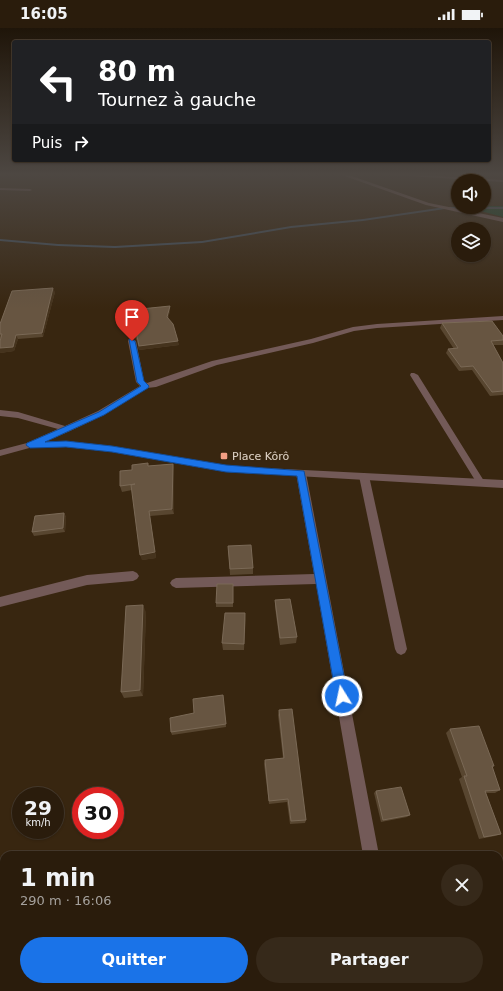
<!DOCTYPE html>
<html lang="fr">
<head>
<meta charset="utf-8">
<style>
	:root { --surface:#2a1c0c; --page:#36291a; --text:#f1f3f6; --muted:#a5a19d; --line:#463a2d; --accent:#1a73e8 }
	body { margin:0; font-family:"DejaVu Sans",sans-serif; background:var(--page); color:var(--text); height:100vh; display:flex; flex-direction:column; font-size:15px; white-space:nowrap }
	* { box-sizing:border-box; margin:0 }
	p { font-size:13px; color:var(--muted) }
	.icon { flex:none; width:22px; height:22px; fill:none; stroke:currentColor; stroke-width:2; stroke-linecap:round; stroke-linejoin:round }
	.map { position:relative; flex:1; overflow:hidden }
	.side { position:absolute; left:0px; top:823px; width:503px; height:140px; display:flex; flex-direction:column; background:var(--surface); border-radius:12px 12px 0 0; box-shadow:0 1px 3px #0004,0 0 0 1px var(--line) }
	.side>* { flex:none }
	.banner { position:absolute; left:12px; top:12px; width:479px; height:122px; border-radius:4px; box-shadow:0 1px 3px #0004,0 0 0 1px var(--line); background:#202124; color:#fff; overflow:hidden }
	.buttons { position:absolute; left:451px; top:146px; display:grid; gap:8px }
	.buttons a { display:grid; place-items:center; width:40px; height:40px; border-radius:50%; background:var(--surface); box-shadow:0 1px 3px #0004,0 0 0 1px var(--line); font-size:20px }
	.speed { position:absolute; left:12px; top:759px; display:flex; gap:8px; font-size:20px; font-weight:700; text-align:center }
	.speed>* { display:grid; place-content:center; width:52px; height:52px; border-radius:50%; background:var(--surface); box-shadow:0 1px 3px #0004,0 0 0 1px var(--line); line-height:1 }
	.speed small { font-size:10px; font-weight:400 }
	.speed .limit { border:6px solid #d22; background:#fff; color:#111 }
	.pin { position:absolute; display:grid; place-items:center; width:34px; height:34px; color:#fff; margin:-41px -17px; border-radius:50% 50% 50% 0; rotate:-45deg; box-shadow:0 0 4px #0007 }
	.pin .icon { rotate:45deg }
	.me { position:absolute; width:44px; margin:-22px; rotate:350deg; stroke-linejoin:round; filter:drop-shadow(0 0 3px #0008) }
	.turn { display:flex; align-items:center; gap:14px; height:84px; padding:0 20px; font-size:18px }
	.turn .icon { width:52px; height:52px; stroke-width:2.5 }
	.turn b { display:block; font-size:28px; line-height:34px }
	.then { display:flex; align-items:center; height:38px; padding:0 20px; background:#0003; gap:8px; font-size:15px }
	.round { display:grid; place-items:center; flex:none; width:42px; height:42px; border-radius:21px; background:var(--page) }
	.overview { display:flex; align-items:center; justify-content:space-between; height:68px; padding:0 20px }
	h1 { font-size:24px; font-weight:700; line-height:30px }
	.action { display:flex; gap:8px; margin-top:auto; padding:8px 20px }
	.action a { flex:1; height:46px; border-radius:24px; background:var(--accent); color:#fff; font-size:16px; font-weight:700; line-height:46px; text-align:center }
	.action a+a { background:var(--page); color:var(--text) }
	.status { display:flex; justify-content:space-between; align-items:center; height:28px; padding:0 20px; background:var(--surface); direction:ltr }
	.status svg { height:11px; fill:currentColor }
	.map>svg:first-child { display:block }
	.green { fill:#174629 }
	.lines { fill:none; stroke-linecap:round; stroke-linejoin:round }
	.stream { fill:#43505d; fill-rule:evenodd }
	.minor { fill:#735a58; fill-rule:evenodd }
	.tertiary { fill:#735a58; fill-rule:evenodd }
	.wall { fill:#584630 }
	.shaded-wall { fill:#45331d }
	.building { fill:#675541; stroke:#7a6956 }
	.route { fill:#1a73e8; stroke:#114b97 }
	.poi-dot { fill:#f39f84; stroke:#382610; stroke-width:1.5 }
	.labels { text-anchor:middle; stroke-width:3.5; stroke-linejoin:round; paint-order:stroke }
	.poi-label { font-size:11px; fill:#e0d4c7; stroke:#382610; text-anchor:start }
</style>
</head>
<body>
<div class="status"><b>16:05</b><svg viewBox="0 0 49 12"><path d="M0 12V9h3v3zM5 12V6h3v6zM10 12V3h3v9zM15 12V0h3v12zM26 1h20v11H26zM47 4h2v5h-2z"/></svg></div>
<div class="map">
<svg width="503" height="963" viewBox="0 0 503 963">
	<rect width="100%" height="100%" fill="#382610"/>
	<path class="green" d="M 484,178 L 503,178 L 503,189 L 477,182 L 477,179 Z"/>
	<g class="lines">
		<path class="stream" d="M 445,179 L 503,179 L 503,181 L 445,181 L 363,193 L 291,200 L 202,215 L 115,220 L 58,218 L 0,213 L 0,211 L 58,216 L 115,218 L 202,213 L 291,198 L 363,191 Z"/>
		<g class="minor">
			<path d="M 87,146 L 203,146 L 203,147 L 201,148 Z"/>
			<path d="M 339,146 L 346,146 L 429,175 L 503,190 L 503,194 L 426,177 Z"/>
			<path d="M 377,146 L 408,146 L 503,152 L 503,154 Z"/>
			<path d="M 0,160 L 30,161 L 32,162 L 30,163 L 0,162 Z"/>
			<path d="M 503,288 L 503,292 L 377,300 L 354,303 L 313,315 L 217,337 L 156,359 L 147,360 L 104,387 L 70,403 L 33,419 L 0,428 L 0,422 L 27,415 L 58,401 L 18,390 L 0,388 L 0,382 L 18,384 L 65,398 L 98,383 L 140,358 L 136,354 L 128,313 L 129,311 L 132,311 L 136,313 L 144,353 L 147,355 L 212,333 L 311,311 L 353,299 L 377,296 Z"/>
			<path d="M 411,345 L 414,345 L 418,347 L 484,453 L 486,455 L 484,457 L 478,457 L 410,347 Z"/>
			<path d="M 301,442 L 306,445 L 379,827 L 363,827 L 316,556 L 176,560 L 172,558 L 170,555 L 172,552 L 176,550 L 314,546 L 296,445 Z"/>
			<path d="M 364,445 L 369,448 L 407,621 L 405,625 L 401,627 L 397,625 L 395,621 L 359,448 Z"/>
			<path d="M 133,543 L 137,545 L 139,548 L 137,551 L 133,553 L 87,557 L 0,579 L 0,569 L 87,547 Z"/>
			<path d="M 503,878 L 503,894 L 499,895 L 499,879 Z"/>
		</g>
		<path class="tertiary" d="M 66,413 L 112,418 L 226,438 L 503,452 L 503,460 L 226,444 L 112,424 L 66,419 L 30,420 L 26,417 L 30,414 Z"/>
	</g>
	<g class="wall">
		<path d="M 55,264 L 43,309 L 18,311 L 14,323 L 0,325 L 0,313 L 1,310 L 0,310 L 0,296 Z"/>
		<path d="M 170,278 L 170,282 L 168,291 L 179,317 L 139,322 L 137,313 L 134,307 L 133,303 Z"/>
		<path d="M 442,295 L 503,308 L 503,317 L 493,317 L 503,335 L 503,367 L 490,368 L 472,342 L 459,343 L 446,325 L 448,321 L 454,321 L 440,300 Z"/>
		<path d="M 148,435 L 148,438 L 173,436 L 174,442 L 174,486 L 150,488 L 156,530 L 142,532 L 132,462 L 122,464 L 120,458 L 132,442 Z"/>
		<path d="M 64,485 L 66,489 L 65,504 L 34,508 L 32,504 Z"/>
		<path d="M 228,518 L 253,540 L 253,546 L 230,547 Z"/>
		<path d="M 233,556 L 233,579 L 216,579 L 216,575 Z"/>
		<path d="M 275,572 L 297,609 L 296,615 L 280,617 L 275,579 Z"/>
		<path d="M 146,584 L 143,668 L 124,670 L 121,664 Z"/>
		<path d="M 245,585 L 244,622 L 223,622 L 222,615 Z"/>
		<path d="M 223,667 L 226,699 L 172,707 L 171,704 L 194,685 Z"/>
		<path d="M 279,682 L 306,792 L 305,795 L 290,796 L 287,774 L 269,776 L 264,736 L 265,732 L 283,730 L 278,687 Z"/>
		<path d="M 450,701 L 494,738 L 492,739 L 500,762 L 495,765 L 486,765 L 501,806 L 495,808 L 479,811 L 459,751 L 462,749 L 446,705 Z"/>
		<path d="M 376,763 L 410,787 L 407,789 L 381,794 L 374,765 Z"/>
		<path d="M 393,959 L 437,959 L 438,963 L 394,963 Z"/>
	</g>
	<g class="shaded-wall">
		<path d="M 53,260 L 55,264 L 43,309 L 42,305 Z"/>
		<path d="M 170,278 L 170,282 L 168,293 L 167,289 Z"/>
		<path d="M 16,307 L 18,311 L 14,323 L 0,325 L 0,320 Z"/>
		<path d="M 178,313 L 179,317 L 139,322 L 139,318 Z"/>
		<path d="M 173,436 L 174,442 L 174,486 L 172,481 Z"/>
		<path d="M 149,483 L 156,530 L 142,532 L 140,527 Z"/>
		<path d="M 64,485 L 66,489 L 65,504 L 63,500 Z"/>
		<path d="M 143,577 L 146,584 L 143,668 L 140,662 Z"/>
		<path d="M 245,585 L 246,592 L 244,622 L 244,616 Z"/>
		<path d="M 4,918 L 4,959 L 0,960 L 0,952 Z"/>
	</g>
	<g class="building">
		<path d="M 53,260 L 42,305 L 16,307 L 13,319 L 0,320 L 0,313 L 2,306 L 0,306 L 0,296 L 12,263 Z"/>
		<path d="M 170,278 L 167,289 L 173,296 L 178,313 L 139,318 L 137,308 L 133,303 L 131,282 Z"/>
		<path d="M 492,293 L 503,308 L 503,312 L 491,313 L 503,335 L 503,363 L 492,364 L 473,338 L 461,339 L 448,321 L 458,320 L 442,295 Z"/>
		<path d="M 148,435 L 148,438 L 173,436 L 172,481 L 149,483 L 155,524 L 140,527 L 131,457 L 135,456 L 120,458 L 120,443 L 132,442 L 132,437 Z"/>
		<path d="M 64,485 L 63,500 L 32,504 L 35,488 Z"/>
		<path d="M 251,517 L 253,540 L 230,541 L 228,518 Z"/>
		<path d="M 217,556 L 233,556 L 233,575 L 216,575 Z"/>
		<path d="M 290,571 L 297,609 L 280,610 L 275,572 Z"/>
		<path d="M 143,577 L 140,662 L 121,664 L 126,578 Z"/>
		<path d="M 225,585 L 245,585 L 244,616 L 222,615 Z"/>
		<path d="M 223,667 L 226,696 L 171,704 L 170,690 L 194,685 L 193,671 Z"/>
		<path d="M 292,681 L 306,792 L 291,793 L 288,771 L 269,773 L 265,732 L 284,730 L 279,682 Z"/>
		<path d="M 479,698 L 494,738 L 492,738 L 500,762 L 485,763 L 501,806 L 484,809 L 464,748 L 467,748 L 450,701 Z"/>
		<path d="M 401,759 L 410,787 L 383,792 L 376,763 Z"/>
		<path d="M 4,903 L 4,918 L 0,952 L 0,904 Z"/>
		<path d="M 219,959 L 239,959 L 238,963 L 219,963 Z"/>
		<path d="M 400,959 L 437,959 L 438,963 L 401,963 Z"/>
	</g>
	<linearGradient id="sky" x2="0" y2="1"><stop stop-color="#1f1509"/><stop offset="0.52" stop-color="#4d4742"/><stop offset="1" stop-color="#4d4742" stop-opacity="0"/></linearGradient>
	<rect width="503" height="281" fill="url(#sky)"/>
	<path class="route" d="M 129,311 L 135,313 L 144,353 L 149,358 L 148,360 L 104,387 L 45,414 L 66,413 L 112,418 L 226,437 L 304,443 L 348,668 L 346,672 L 342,674 L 337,672 L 336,668 L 297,448 L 226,444 L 112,424 L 66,419 L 30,420 L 26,417 L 27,415 L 99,384 L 141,358 L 137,354 Z"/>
	<rect class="poi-dot" x="220" y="424" width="8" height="8" rx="2"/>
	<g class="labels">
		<g class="poi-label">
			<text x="232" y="432">Place Kôrô</text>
		</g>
	</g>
</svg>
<div class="buttons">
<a><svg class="icon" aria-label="sound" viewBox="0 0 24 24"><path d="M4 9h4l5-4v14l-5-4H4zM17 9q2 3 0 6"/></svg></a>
<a><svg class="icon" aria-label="layers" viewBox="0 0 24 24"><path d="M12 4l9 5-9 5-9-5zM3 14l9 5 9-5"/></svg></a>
</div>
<div class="speed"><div>29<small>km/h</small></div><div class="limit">30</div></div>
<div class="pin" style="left:132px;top:313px;background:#d93025"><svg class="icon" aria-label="arrive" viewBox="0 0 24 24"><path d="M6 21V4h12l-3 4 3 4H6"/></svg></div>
<svg class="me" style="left:342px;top:668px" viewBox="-20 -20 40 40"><circle r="17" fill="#1a73e8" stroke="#fff" stroke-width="3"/><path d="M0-11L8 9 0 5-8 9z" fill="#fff"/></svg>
<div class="banner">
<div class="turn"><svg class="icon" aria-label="left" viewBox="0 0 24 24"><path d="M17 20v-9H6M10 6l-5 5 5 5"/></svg><div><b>80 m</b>Tournez à gauche</div></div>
<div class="then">Puis<svg class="icon" aria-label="right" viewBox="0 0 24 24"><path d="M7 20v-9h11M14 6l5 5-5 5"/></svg></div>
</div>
<section class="side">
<div class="overview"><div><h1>1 min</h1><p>290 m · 16:06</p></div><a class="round"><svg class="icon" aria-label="close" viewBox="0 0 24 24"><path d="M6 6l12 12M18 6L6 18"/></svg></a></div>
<div class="action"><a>Quitter</a><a>Partager</a></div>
</section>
</div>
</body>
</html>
